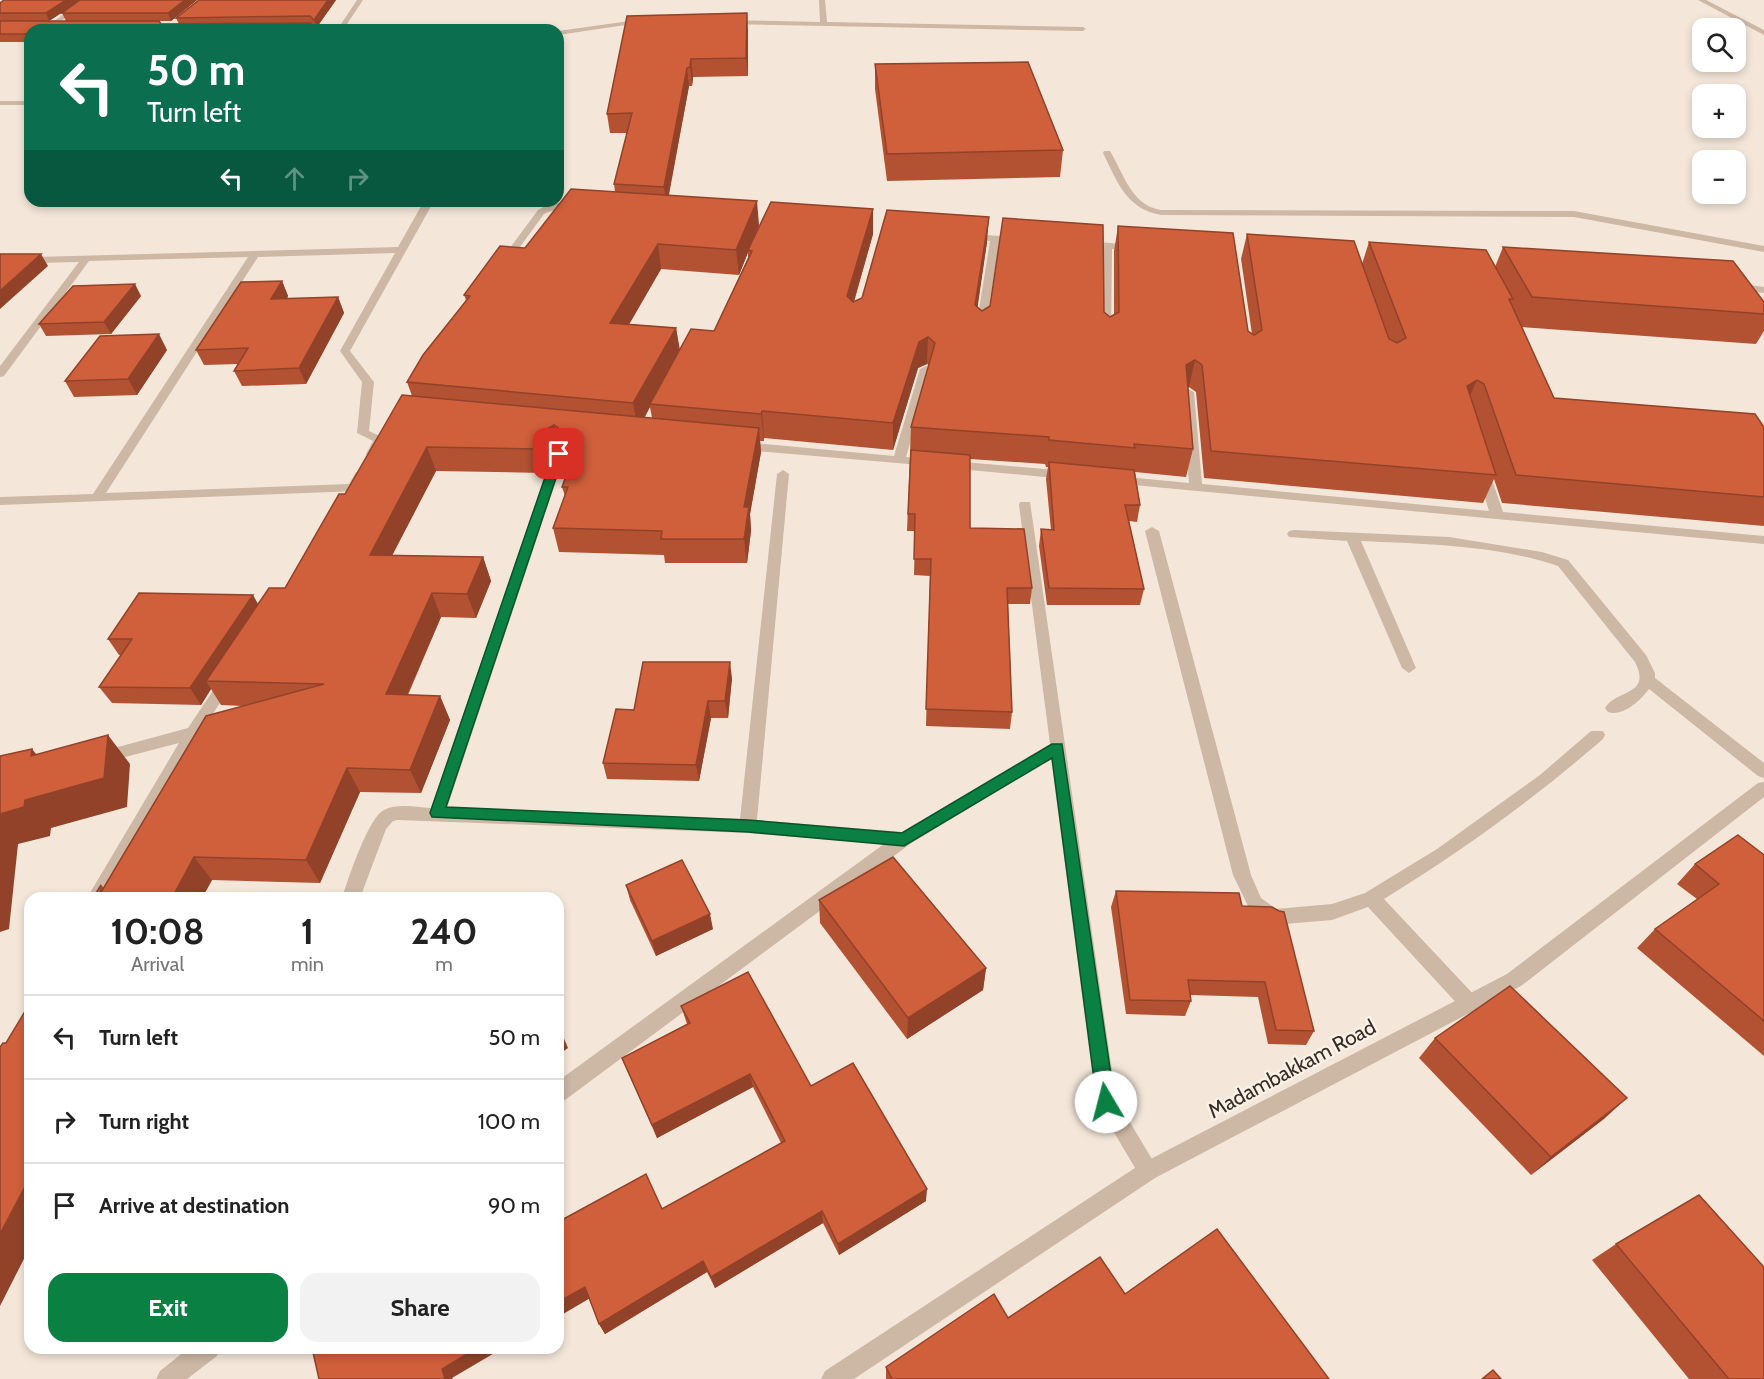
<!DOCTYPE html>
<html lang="en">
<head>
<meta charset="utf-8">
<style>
	:root { --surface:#fff; --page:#f2f2f2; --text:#222; --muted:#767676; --line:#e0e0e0; --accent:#0b8043 }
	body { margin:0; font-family:Cabin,sans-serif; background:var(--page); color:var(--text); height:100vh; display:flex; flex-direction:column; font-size:22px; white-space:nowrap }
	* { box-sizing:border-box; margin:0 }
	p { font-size:20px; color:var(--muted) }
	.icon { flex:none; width:33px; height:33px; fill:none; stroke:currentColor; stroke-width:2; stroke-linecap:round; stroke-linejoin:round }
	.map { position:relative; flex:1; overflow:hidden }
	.panel { position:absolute; left:24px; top:892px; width:540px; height:462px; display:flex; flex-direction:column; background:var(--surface); border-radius:18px; box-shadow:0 3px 9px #0003 }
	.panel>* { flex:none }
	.banner { position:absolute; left:24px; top:24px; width:540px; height:183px; border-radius:18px; box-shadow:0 3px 9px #0003; background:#0b6e4f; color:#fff; overflow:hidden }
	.fabs { position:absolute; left:1692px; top:18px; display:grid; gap:12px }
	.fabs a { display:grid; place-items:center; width:54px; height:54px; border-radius:12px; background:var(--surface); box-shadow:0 3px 9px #0003; font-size:30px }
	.pin { position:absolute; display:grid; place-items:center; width:51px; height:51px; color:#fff; margin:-26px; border-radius:12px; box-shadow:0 3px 9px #0006 }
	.me { position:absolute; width:66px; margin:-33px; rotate:352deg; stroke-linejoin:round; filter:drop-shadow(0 0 4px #0008) }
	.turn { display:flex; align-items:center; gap:21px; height:126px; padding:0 24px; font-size:27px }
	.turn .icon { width:78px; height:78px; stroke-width:2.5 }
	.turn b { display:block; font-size:42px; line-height:51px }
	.lanes { display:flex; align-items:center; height:57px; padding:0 24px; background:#0003; justify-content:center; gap:30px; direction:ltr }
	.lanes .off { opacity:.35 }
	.eta { display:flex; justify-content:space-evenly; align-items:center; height:102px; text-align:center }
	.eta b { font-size:36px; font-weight:700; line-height:42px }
	.action { display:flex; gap:12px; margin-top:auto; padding:12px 24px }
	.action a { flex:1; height:69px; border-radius:18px; background:var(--accent); color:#fff; font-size:24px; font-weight:700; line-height:69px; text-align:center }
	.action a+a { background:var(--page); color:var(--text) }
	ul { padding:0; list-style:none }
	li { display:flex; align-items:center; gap:18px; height:84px; padding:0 24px; border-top:2px solid var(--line) }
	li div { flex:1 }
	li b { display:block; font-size:22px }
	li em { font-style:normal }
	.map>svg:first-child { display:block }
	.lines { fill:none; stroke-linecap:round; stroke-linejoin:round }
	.service { fill:#cdb7a5; fill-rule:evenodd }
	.minor { fill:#cdb7a5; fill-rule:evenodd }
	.tertiary { fill:#cdb7a5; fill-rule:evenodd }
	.wall { fill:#b35233; fill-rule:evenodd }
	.shaded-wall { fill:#924229 }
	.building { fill:#d05f3b; stroke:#924229; stroke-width:1.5 }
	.route { fill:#0b8043; stroke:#07532c; stroke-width:1.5 }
	.labels { text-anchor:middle; stroke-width:4.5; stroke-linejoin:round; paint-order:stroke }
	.near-street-label { font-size:21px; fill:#382c27; stroke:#fbf2e7 }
</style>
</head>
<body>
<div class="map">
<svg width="1764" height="1379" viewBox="0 0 1764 1379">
	<rect width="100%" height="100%" fill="#f4e7da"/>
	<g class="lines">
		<g class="service">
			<path d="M 357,0 L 363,0 L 345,27 L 346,30 L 340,30 L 339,27 Z"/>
			<path d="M 819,0 L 825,0 L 827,22 L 1083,27 L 1086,29 L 1083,31 L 728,24 L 725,22 L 728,20 L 820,22 Z"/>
			<path d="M 1698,0 L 1706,0 L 1764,30 L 1764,35 Z"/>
			<path d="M 644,19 L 646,22 L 558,35 L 558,31 Z"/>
			<path d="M 1104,151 L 1110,151 C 1124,174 1131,205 1161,210 L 1574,211 L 1764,246 L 1764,252 L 1574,217 L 1161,215 C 1126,209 1117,181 1103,153 Z"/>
		</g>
		<g class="minor">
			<path d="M 84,0 L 91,0 L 54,26 L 50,26 L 50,24 Z"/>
			<rect x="0" y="101" width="30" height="4"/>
			<path d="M 424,201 L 434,201 L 350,351 L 374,382 L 369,431 L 386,439 L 376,457 L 368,457 L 366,454 L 373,441 L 357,433 L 362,382 L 340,351 L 395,253 L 258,257 L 106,493 L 349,484 L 356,472 L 364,472 L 366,475 L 357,491 L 0,505 L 0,497 L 93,494 L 248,257 L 89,261 L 4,376 L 0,377 L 0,366 L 79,262 L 0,264 L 0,258 L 398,247 Z"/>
			<path d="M 551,203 L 579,203 L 584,206 C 572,213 558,206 544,214 L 506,266 L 500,266 L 498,264 L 538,210 Z"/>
			<path d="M 968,234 L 1019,237 L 1024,240 L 1019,243 L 999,242 L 986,328 L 981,331 L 976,328 L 990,241 L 965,239 L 965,235 Z"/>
			<path d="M 1085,241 L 1136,245 L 1141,248 L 1136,251 L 1112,249 L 1111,335 L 1103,335 L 1102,333 L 1102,248 L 1082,246 L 1080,244 Z"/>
			<path d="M 1734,283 L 1764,287 L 1764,293 L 1730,288 L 1729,286 Z"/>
			<path d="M 926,366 L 932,369 L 906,457 L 932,460 L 932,466 L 743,450 L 737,446 L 743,442 L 894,456 L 920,369 Z"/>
			<path d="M 1188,389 L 1194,392 L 1202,484 L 1489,511 L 1477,471 L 1483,467 L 1489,471 L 1503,512 L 1764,536 L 1764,544 L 1112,483 L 1110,480 L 1112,477 L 1116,476 L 1189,483 L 1182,392 Z"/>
			<path d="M 559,450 L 565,454 L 447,808 L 740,819 L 777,474 L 783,470 L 789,474 L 757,820 L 902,832 L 1050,744 L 1019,505 L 1020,502 L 1030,502 L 1116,1099 L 1155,1164 L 1158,1171 L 1155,1178 L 1148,1181 L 1141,1178 L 1096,1102 L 1051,758 L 910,844 L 565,1100 L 558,1103 L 558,1081 L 884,844 L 748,833 L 398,820 L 393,821 L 386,829 L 360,898 L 342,898 C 348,880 368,818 384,810 C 397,803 416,807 431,808 L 553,454 Z"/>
			<path d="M 952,461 L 1066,471 L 1072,475 L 1066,479 L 948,468 L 948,462 Z"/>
			<path d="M 1152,527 L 1159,531 L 1251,875 L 1261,898 L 1276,909 L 1332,904 L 1365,893 L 1437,849 L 1540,775 L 1591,731 L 1603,731 L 1605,735 L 1603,739 C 1534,799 1461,852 1384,899 L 1476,997 L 1478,1003 L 1476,1009 L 1469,1012 L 1462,1009 L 1368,907 L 1332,920 L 1273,925 L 1249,908 L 1233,875 L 1145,531 Z"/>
			<path d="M 1294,530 L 1449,537 L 1542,552 L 1568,560 L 1646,655 L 1655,673 L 1655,678 L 1764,763 L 1764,778 L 1758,776 L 1649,689 C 1641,700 1623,717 1608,712 L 1605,708 C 1617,689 1652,696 1635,662 L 1558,566 C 1496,545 1426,544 1361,541 L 1416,668 L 1409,673 L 1402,668 L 1347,541 L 1289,537 L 1287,534 L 1289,531 Z"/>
			<path d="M 227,676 L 232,677 L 234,681 L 198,737 L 105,898 L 87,898 L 179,743 L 102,763 L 96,761 L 94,757 L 96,753 L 188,728 L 222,677 Z"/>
			<path d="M 189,1348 L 220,1348 L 217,1356 L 187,1379 L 156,1379 L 160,1371 Z"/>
		</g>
		<path class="tertiary" d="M 1764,782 L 1764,797 L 1521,986 L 1155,1178 L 854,1379 L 821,1379 L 825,1371 L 1141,1164 L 1507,974 L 1758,783 Z"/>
	</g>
	<g class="wall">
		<path d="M 197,0 L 171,21 L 66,21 L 62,13 L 75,4 L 49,21 L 0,21 L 0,3 Z"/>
		<path d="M 336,0 L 317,27 L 313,24 L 30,30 L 30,42 L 0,42 L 0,21 L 179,24 L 176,18 Z"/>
		<path d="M 627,16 L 748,30 L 748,76 L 693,77 L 692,86 L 689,86 L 669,195 L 759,225 L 753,239 L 873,209 L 873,234 L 854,302 L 987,242 L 977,307 L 982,311 L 1104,312 L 1110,317 L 1114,314 L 1114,251 L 1118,226 L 1252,334 L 1241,259 L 1247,234 L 1362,264 L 1369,242 L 1495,267 L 1503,247 L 1764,302 L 1764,331 L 1756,344 L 1521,327 L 1554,398 L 1764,427 L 1764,526 L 1502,503 L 1494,479 L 1483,503 L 1204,478 L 1196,392 L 1189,387 L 1188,388 L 1193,449 L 1186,477 L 1135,472 L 1140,505 L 1137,522 L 1129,521 L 1144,589 L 1140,605 L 1047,605 L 1039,546 L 1041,529 L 1051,530 L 1046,479 L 1048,467 L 1046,467 L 1045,464 L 970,459 L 970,528 L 1032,588 L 1030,604 L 1008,604 L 1012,712 L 1010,729 L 926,726 L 930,576 L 914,575 L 915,531 L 907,531 L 911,427 L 929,365 L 927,364 L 918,368 L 893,450 L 764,438 L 764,441 L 760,441 L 761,452 L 750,514 L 751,531 L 747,563 L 665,563 L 664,555 L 559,552 L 553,528 L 565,496 L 562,487 L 567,474 L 561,473 L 555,451 L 551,453 L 544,473 L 436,471 L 392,555 L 483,557 L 491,581 L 476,618 L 441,617 L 408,695 L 440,696 L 450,720 L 421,793 L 360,792 L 320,883 L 212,880 L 202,898 L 93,898 L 101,885 L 104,888 L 243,706 L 221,705 L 211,689 L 201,705 L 112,703 L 99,687 L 121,655 L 119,655 L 108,639 L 258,604 L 285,588 L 345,494 L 412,396 L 407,382 L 466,300 L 464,295 L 525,248 L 615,192 L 614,184 L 627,133 L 610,133 L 607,114 ZM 748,252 L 748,258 L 714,331 L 680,350 L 676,328 L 629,324 L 661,269 L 739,275 ZM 650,407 L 652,418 L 644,418 Z"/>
		<path d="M 875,64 L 1063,150 L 1060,177 L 887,181 L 875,89 Z"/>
		<path d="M 282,281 L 288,296 L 287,299 L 338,297 L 344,313 L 306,384 L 242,386 L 234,371 L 238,364 L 204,365 L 196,350 Z"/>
		<path d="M 141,296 L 111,334 L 46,336 L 39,324 Z"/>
		<path d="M 167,350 L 137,395 L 74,397 L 65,381 Z"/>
		<path d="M 732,678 L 728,718 L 711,718 L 699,781 L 607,779 L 603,763 L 634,710 Z"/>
		<path d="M 1764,855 L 1764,1056 L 1637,948 L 1655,929 L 1697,899 L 1677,884 L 1695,864 Z"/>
		<path d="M 626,885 L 713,929 L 656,956 L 630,900 Z"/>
		<path d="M 1116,891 L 1242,906 L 1314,1031 L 1306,1045 L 1268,1044 L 1258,997 L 1190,995 L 1191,1001 L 1185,1016 L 1126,1014 L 1111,907 Z"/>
		<path d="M 819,900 L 986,968 L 983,990 L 907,1039 L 820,923 Z"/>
		<path d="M 681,1006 L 811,1086 L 926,1201 L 839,1255 L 823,1223 L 715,1288 L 707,1272 L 605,1334 L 599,1324 L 589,1299 L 662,1209 L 781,1143 L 753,1087 L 657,1138 L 622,1058 L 687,1024 Z"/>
		<path d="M 1435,1038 L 1605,1118 L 1531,1175 L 1419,1058 Z"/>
		<path d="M 1616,1244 L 1764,1379 L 1689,1379 L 1592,1260 Z"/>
		<path d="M 1008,1318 L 1329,1379 L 886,1379 L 886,1367 Z"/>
	</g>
	<g class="shaded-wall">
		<path d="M 66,0 L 81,0 L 49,21 L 46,13 Z"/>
		<path d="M 185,0 L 197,0 L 171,21 L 168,13 Z"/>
		<path d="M 328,0 L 336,0 L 317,27 L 314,20 Z"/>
		<path d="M 747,13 L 748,30 L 748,76 L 746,58 Z"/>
		<path d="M 311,23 L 313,30 L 306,30 Z"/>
		<path d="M 691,59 L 693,77 L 692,86 L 690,67 Z"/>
		<path d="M 687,68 L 689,86 L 666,208 L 664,187 Z"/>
		<path d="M 757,201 L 759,225 L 739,275 L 736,250 Z"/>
		<path d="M 873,209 L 873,234 L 848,322 L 847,296 Z"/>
		<path d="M 989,217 L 987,242 L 974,332 L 975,305 Z"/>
		<path d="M 658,244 L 661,269 L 615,349 L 610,323 Z"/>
		<path d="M 41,254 L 48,266 L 0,309 L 0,291 Z"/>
		<path d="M 282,281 L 288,296 L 277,315 L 271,299 Z"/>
		<path d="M 135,284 L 141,296 L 111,334 L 104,322 Z"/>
		<path d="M 338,297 L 344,313 L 306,384 L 299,368 Z"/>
		<path d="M 676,328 L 680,354 L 650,404 L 650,407 L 638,430 L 633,403 Z"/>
		<path d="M 159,334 L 167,350 L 137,395 L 128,379 Z"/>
		<path d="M 928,337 L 927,364 L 918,368 L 893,450 L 893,423 L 919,342 Z"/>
		<path d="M 1195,360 L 1189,387 L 1180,392 L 1186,365 Z"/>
		<path d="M 1477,380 L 1465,407 L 1467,386 Z"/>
		<path d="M 762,411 L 764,438 L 764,441 L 761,414 Z"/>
		<path d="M 554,425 L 560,448 L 555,450 L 555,451 L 551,453 L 544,473 L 538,449 L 545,430 Z"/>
		<path d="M 759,428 L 761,452 L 750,514 L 751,531 L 747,563 L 744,539 L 744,507 Z"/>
		<path d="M 427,447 L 436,471 L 380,579 L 370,555 Z"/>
		<path d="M 483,557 L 491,581 L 476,618 L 467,594 Z"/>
		<path d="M 432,593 L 441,617 L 397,718 L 386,694 Z"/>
		<path d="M 253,595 L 262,611 L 206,681 L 211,689 L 201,705 L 190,688 Z"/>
		<path d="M 730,662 L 732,678 L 728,718 L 725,701 Z"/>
		<path d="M 440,696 L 450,720 L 421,793 L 410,770 Z"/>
		<path d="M 708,701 L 711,718 L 699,781 L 696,765 Z"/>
		<path d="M 108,735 L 130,764 L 127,807 L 51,828 L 50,836 L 18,844 L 9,929 L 0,932 L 0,814 L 25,800 Z"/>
		<path d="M 32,749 L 56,778 L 31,756 Z"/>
		<path d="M 347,768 L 360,792 L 320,883 L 306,860 Z"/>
		<path d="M 194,857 L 212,880 L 202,898 L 172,898 Z"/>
		<path d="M 710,914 L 713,929 L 656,956 L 652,941 Z"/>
		<path d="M 986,968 L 983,990 L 907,1039 L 908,1018 Z"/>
		<path d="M 562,1034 L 568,1048 L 558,1055 L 558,1037 Z"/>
		<path d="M 750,1074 L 753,1087 L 657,1138 L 652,1125 Z"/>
		<path d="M 1627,1098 L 1605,1118 L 1531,1175 L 1551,1157 Z"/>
		<path d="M 30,1177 L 30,1247 L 0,1306 L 0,1234 Z"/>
		<path d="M 927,1189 L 926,1201 L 839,1255 L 838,1244 Z"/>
		<path d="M 822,1211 L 823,1223 L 715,1288 L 711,1277 Z"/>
		<path d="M 703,1261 L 707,1272 L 605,1334 L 599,1324 Z"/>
		<path d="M 585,1287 L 592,1297 L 558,1317 L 558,1302 Z"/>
		<path d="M 477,1348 L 503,1348 L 452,1378 L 453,1379 L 445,1379 L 442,1369 Z"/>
	</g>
	<g class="building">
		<path d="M 4,0 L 66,0 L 46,13 L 0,13 L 0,3 Z"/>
		<path d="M 80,0 L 185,0 L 168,13 L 62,13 Z"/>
		<path d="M 199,0 L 328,0 L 314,20 L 310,16 L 176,18 Z"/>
		<path d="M 747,13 L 746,58 L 691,59 L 690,67 L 687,68 L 664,187 L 614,184 L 632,113 L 607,114 L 627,16 Z"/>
		<path d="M 0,21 L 159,21 L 161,24 L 311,23 L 306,30 L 30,30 L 30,34 L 0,34 Z"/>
		<path d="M 1028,62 L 1063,150 L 887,154 L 875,64 Z"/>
		<path d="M 571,189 L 757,201 L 736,250 L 658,244 L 610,323 L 676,328 L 633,403 L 407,382 L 423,355 L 470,296 L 464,295 L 500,246 L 525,248 Z"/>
		<path d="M 771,202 L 873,209 L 847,296 L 853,302 L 862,298 L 887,210 L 989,217 L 975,305 L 982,311 L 990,306 L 1003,218 L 1103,225 L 1104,312 L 1110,317 L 1119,312 L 1118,226 L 1233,233 L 1248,331 L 1254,335 L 1262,330 L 1247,234 L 1354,241 L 1389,339 L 1397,343 L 1406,338 L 1369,242 L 1486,250 L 1513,299 L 1509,299 L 1554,398 L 1755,414 L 1764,427 L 1764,497 L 1516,475 L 1484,384 L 1477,380 L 1467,386 L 1496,475 L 1211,451 L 1202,365 L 1195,360 L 1186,365 L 1193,449 L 1134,444 L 1135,448 L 1049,440 L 1049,437 L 911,427 L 935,343 L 928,337 L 919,342 L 893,423 L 762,411 L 761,414 L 650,404 L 691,329 L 714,331 L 752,251 L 748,250 Z"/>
		<path d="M 1503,247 L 1733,261 L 1764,302 L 1764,314 L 1532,297 Z"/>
		<path d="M 0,254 L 41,254 L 0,291 Z"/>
		<path d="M 282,281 L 271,299 L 338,297 L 299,368 L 234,371 L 248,348 L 196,350 L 241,282 Z"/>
		<path d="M 135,284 L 104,322 L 39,324 L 73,286 Z"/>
		<path d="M 159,334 L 128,379 L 65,381 L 100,336 Z"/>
		<path d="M 402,395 L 759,428 L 744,507 L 749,507 L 744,539 L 661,539 L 662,531 L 553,528 L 568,487 L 562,487 L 575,451 L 555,450 L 561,430 L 554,425 L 545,430 L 538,449 L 427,447 L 370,555 L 483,557 L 467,594 L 432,593 L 386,694 L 440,696 L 410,770 L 347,768 L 306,860 L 194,857 L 172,898 L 93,898 L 101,885 L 100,894 L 206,716 L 324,684 L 206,681 L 269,588 L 285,588 L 339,494 L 345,494 Z"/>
		<path d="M 911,450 L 970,455 L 970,528 L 1024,529 L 1032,588 L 1007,588 L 1012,712 L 926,709 L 931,559 L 914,559 L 915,514 L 908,514 Z"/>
		<path d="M 1049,462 L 1134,470 L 1140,505 L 1125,505 L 1144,589 L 1049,588 L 1041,529 L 1054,530 Z"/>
		<path d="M 139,593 L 253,595 L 190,688 L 99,687 L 132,639 L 108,639 Z"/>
		<path d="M 643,662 L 730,662 L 725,701 L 708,701 L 696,765 L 603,763 L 616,709 L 634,710 Z"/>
		<path d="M 108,735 L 104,778 L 25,800 L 24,807 L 0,814 L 0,756 L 32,749 L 31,756 Z"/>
		<path d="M 1738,835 L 1764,855 L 1764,1021 L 1655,929 L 1719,884 L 1695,864 Z"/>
		<path d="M 893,857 L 986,968 L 908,1018 L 819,900 Z"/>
		<path d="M 682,860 L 710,914 L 652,941 L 626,885 Z"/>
		<path d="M 1116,891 L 1239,893 L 1242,906 L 1272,907 L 1279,911 L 1284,912 L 1314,1031 L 1276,1030 L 1265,982 L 1188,980 L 1191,1001 L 1130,1000 Z"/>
		<path d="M 748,972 L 811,1086 L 853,1063 L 927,1189 L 838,1244 L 822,1211 L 711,1277 L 703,1261 L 599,1324 L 585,1287 L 558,1302 L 558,1222 L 646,1174 L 662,1209 L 785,1141 L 750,1074 L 652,1125 L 622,1058 L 690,1023 L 681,1006 Z"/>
		<path d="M 1510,986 L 1627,1098 L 1551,1157 L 1435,1038 Z"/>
		<path d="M 30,1003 L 30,1177 L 0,1234 L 0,1047 L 3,1043 L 6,1043 Z"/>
		<path d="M 558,1028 L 562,1034 L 558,1037 Z"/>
		<path d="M 1699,1195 L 1764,1267 L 1764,1379 L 1729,1379 L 1616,1244 Z"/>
		<path d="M 1217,1229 L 1329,1379 L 892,1379 L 886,1367 L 994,1294 L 1008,1318 L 1100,1257 L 1125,1294 Z"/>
		<path d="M 312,1348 L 477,1348 L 442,1369 L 445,1379 L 319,1379 Z"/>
		<path d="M 1493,1370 L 1501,1379 L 1482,1379 Z"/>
	</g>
	<path class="route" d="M 559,451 L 564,454 L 446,807 L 748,820 L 902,833 L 1052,744 L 1062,744 L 1115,1102 L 1112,1108 L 1106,1111 L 1099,1108 L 1097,1102 L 1052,758 L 904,846 L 748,832 L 432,817 L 430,813 L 553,454 Z"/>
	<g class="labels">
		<g class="near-street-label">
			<text transform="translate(1292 1069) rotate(-28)" y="7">Madambakkam Road</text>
		</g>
	</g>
</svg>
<div class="fabs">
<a><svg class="icon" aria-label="search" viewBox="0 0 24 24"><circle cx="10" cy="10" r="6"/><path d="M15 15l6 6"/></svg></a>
<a>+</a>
<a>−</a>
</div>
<div class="pin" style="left:559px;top:454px;background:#d93025"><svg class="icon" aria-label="arrive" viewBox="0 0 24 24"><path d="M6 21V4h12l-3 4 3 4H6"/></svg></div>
<svg class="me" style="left:1106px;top:1102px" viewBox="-20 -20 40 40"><circle r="19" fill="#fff"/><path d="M0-13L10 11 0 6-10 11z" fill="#0b8043"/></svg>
<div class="banner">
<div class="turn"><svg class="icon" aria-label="left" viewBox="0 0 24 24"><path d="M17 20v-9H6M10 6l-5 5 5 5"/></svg><div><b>50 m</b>Turn left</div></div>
<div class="lanes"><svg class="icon" aria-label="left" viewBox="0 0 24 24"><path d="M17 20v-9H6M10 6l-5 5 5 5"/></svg><svg class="icon off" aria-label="ahead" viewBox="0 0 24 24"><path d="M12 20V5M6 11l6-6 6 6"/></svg><svg class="icon off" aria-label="right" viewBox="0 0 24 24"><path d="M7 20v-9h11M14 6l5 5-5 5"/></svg></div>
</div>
<section class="panel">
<div class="eta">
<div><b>10:08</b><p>Arrival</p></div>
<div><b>1</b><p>min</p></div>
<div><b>240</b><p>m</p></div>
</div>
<ul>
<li><svg class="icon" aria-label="left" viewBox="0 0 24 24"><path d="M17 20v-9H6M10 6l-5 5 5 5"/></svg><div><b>Turn left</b></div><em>50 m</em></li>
<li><svg class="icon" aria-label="right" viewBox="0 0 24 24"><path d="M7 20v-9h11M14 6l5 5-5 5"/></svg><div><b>Turn right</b></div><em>100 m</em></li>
<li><svg class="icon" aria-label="arrive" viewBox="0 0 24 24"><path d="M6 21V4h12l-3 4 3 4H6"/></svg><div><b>Arrive at destination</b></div><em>90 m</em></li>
</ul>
<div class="action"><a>Exit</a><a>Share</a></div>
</section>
</div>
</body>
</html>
